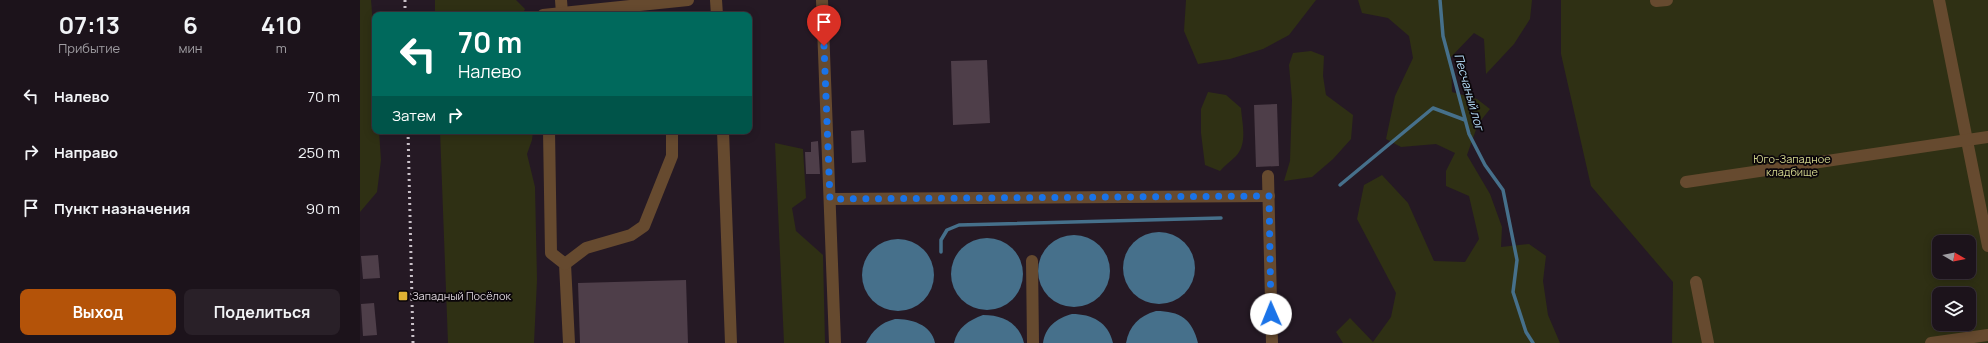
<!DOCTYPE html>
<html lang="ru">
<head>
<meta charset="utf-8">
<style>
	:root { --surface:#1c131b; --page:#292028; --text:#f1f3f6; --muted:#a09ea3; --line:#3a323a; --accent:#b45309 }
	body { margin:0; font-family:Manrope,sans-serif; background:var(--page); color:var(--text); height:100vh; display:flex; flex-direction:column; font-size:15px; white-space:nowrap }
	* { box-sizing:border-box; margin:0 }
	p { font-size:13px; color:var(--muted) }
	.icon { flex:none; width:22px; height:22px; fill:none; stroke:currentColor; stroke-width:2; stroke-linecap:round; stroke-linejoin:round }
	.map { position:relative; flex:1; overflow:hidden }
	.side { display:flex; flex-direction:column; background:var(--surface); width:360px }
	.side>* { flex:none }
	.banner { position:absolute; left:12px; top:12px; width:380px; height:122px; border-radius:8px; box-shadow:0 2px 10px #0003,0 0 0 1px var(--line); background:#00695c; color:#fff; overflow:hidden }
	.needle { width:26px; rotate:100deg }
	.fabs { position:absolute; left:1572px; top:235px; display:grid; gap:8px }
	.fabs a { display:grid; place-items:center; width:44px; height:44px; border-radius:8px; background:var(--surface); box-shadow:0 2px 10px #0003,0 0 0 1px var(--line); font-size:20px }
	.pin { position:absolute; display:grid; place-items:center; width:34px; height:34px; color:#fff; margin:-41px -17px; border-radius:50% 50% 50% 0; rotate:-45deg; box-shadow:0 0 4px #0007 }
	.pin .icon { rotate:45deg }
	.me { position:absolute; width:44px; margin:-22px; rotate:359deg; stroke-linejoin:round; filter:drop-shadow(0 0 3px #0008) }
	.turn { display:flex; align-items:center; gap:14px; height:84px; padding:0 20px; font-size:18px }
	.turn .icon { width:52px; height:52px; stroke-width:2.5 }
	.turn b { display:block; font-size:28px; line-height:34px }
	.then { display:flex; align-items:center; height:38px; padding:0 20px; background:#0003; gap:8px; font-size:15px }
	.eta { display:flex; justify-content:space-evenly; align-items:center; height:68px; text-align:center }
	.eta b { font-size:24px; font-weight:700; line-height:28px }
	.button { display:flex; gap:8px; margin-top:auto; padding:8px 20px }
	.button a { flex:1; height:46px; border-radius:8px; background:var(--accent); color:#fff; font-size:16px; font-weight:700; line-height:46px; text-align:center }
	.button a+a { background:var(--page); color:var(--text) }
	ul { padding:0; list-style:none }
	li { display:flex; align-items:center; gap:12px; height:56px; padding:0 20px }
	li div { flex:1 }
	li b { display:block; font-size:15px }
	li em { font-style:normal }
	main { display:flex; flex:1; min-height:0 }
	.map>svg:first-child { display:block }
	.green { fill:#2f3014; fill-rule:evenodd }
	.water { fill:#46708b }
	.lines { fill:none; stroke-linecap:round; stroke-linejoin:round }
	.stream { stroke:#46708b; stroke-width:3.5 }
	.building { fill:#4e3e49 }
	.minor { stroke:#664a2f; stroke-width:12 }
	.rail { stroke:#c9c0c8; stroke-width:3; stroke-dasharray:2 4; stroke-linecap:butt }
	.route { stroke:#1a73e8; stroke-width:7; stroke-dasharray:0 12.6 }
	.poi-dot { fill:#dfb133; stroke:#0b060a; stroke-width:1.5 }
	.labels { text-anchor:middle; stroke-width:3.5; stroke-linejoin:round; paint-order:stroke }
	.park-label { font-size:11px; fill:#d1d48d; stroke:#0b060a }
	.poi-label { font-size:11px; fill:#dbd3da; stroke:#0b060a; text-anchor:start }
	.water-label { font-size:12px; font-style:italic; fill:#b5ddf8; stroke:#0b060a }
</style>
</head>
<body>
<main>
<section class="side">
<div class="eta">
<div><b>07:13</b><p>Прибытие</p></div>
<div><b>6</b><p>мин</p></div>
<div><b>410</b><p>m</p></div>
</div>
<ul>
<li><svg class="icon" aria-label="left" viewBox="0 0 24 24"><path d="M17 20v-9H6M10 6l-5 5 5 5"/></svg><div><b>Налево</b></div><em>70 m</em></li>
<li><svg class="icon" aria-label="right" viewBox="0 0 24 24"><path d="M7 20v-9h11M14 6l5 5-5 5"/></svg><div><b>Направо</b></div><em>250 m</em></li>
<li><svg class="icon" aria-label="arrive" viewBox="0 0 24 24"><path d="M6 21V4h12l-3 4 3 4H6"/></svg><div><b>Пункт назначения</b></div><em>90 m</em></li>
</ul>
<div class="button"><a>Выход</a><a>Поделиться</a></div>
</section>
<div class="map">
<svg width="1628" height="343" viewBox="0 0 1628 343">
	<rect width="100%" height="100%" fill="#251924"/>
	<g class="green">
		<path d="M 0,0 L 11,0 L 14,38 L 11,67 L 15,79 L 15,131 L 19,131 L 21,160 L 17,192 L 0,212 Z"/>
		<path d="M 75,0 L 156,0 L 165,9 L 162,15 L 75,15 Z"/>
		<path d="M 826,0 L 956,0 L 929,35 L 903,49 L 870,59 L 838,64 L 824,31 Z"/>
		<path d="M 998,0 L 1172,0 L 1170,19 L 1154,44 L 1126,74 L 1124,39 L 1114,33 L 1091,57 L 1092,92 L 1117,99 L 1130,109 L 1118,124 L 1107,155 L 1130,194 L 1142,227 L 1141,247 L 1169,244 L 1186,256 L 1183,281 L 1188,315 L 1200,343 L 983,343 L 976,332 L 990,318 L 1013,342 L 1031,317 L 1036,293 L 997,219 L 1004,185 L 1022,175 L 1048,203 L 1074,261 L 1105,262 L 1119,239 L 1109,196 L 1086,186 L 1086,171 L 1095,153 L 1076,144 L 1041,147 L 1026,139 L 1035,96 L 1053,58 L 1049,36 L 1028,18 L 1002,13 Z"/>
		<path d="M 1201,0 L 1628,0 L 1628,343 L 1312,343 L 1313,282 L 1231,186 L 1201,54 ZM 1579,242 L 1609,242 L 1609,272 L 1579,272 ZM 1579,294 L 1609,294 L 1609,324 L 1579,324 Z"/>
		<path d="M 951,51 L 964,56 L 963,76 L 966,95 L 993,115 L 991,139 L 973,159 L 952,177 L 924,181 L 930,161 L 932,100 L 929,65 L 933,53 Z"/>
		<path d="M 848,92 L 866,95 L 881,108 C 882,123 888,144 876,156 C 870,162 865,165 860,171 L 845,165 L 841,133 L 841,109 Z"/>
		<path d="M 80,131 L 173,131 L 172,140 L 167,154 L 175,187 L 177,280 L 174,343 L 88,343 Z"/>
		<path d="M 415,143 L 443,149 L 446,198 L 432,208 L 436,231 L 463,255 L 465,343 L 424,343 Z"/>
	</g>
	<g class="water">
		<circle cx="799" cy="268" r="36"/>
		<circle cx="714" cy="271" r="36"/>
		<circle cx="627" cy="274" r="36"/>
		<circle cx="538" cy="275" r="36"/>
		<path d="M 796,311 C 820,311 832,319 838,343 L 766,343 C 769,326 779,316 796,311 Z"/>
		<path d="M 712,314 C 732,314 748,322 753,343 L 683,343 C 685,327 697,318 712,314 Z"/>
		<path d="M 623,315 C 643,315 659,323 664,343 L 594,343 C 597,328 609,320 623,315 Z"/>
		<path d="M 535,319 C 551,319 571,324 575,343 L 506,343 C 513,330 520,323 535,319 Z"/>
	</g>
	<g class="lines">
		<g class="stream">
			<path d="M 1080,0 L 1083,36 L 1109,134 L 1125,165 L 1143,190 L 1157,260 L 1153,292 L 1166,332 L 1173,343"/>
			<path d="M 980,185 L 1073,108 L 1105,120"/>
			<path d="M 581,252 L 581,240 L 587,230 L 599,225 L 861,218"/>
		</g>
	</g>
	<g class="building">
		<path d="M 627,60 L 630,123 L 593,125 L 591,61 Z"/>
		<path d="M 917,104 L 919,166 L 896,167 L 894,105 Z"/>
		<path d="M 504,130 L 506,162 L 492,163 L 491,131 Z"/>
		<path d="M 458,141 L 460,174 L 446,174 L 445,152 L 451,152 L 451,142 Z"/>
		<path d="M 18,255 L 20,278 L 3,279 L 1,256 Z"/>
		<path d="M 326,280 L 328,343 L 220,343 L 218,283 Z"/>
		<path d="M 14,303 L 17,335 L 3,336 L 1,304 Z"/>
	</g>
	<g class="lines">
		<g class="minor">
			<path d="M 201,0 L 202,13"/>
			<path d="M 356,0 L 357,15"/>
			<path d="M 462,0 L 475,343"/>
			<path d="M 1579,0 L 1628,246"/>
			<path d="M 1296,1 L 1307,0"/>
			<path d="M 183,15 L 328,0"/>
			<path d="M 189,131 L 191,253 L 205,264 L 209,343"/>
			<path d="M 363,131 L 371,343"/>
			<path d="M 908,176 L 912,343"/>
			<path d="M 1326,182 L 1628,137"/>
			<path d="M 470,199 L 909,196"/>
			<path d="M 672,261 L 673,343"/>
			<path d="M 205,264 L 226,248 L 271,235 L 284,226 L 312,156 L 312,131"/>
			<path d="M 1336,282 L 1348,343"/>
			<path d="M 1571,343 L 1628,335"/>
		</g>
		<g class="rail">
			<path d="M 45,0 L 45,15"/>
			<path d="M 48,131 L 53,343"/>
		</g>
	</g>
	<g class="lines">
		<path class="route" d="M 464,46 L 470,199 L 909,196 L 911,314"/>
	</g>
	<rect class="poi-dot" x="38" y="291" width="10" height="10" rx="2"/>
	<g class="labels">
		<g class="park-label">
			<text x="1432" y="163">Юго-Западное<tspan x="1432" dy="13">кладбище</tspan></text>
		</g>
		<g class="poi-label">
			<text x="52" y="300">Западный Посёлок</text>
		</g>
		<g class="water-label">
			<text transform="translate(1109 92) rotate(74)" y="4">Песчаный лог</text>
		</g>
	</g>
</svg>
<div class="fabs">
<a><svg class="needle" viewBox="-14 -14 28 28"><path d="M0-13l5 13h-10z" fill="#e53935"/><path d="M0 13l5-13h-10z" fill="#a09ea3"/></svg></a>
<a><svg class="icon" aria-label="layers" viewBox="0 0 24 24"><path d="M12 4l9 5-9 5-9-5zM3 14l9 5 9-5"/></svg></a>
</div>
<div class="pin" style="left:464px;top:46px;background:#d93025"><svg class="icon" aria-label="arrive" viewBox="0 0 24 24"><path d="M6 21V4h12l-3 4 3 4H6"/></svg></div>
<svg class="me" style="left:911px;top:314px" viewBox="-20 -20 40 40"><circle r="19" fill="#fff"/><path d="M0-13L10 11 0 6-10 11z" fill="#1a73e8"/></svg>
<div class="banner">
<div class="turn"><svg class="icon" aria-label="left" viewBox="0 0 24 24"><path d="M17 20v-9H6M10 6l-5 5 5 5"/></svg><div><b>70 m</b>Налево</div></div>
<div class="then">Затем<svg class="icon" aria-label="right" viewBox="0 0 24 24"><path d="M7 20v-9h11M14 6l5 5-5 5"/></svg></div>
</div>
</div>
</main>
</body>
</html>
